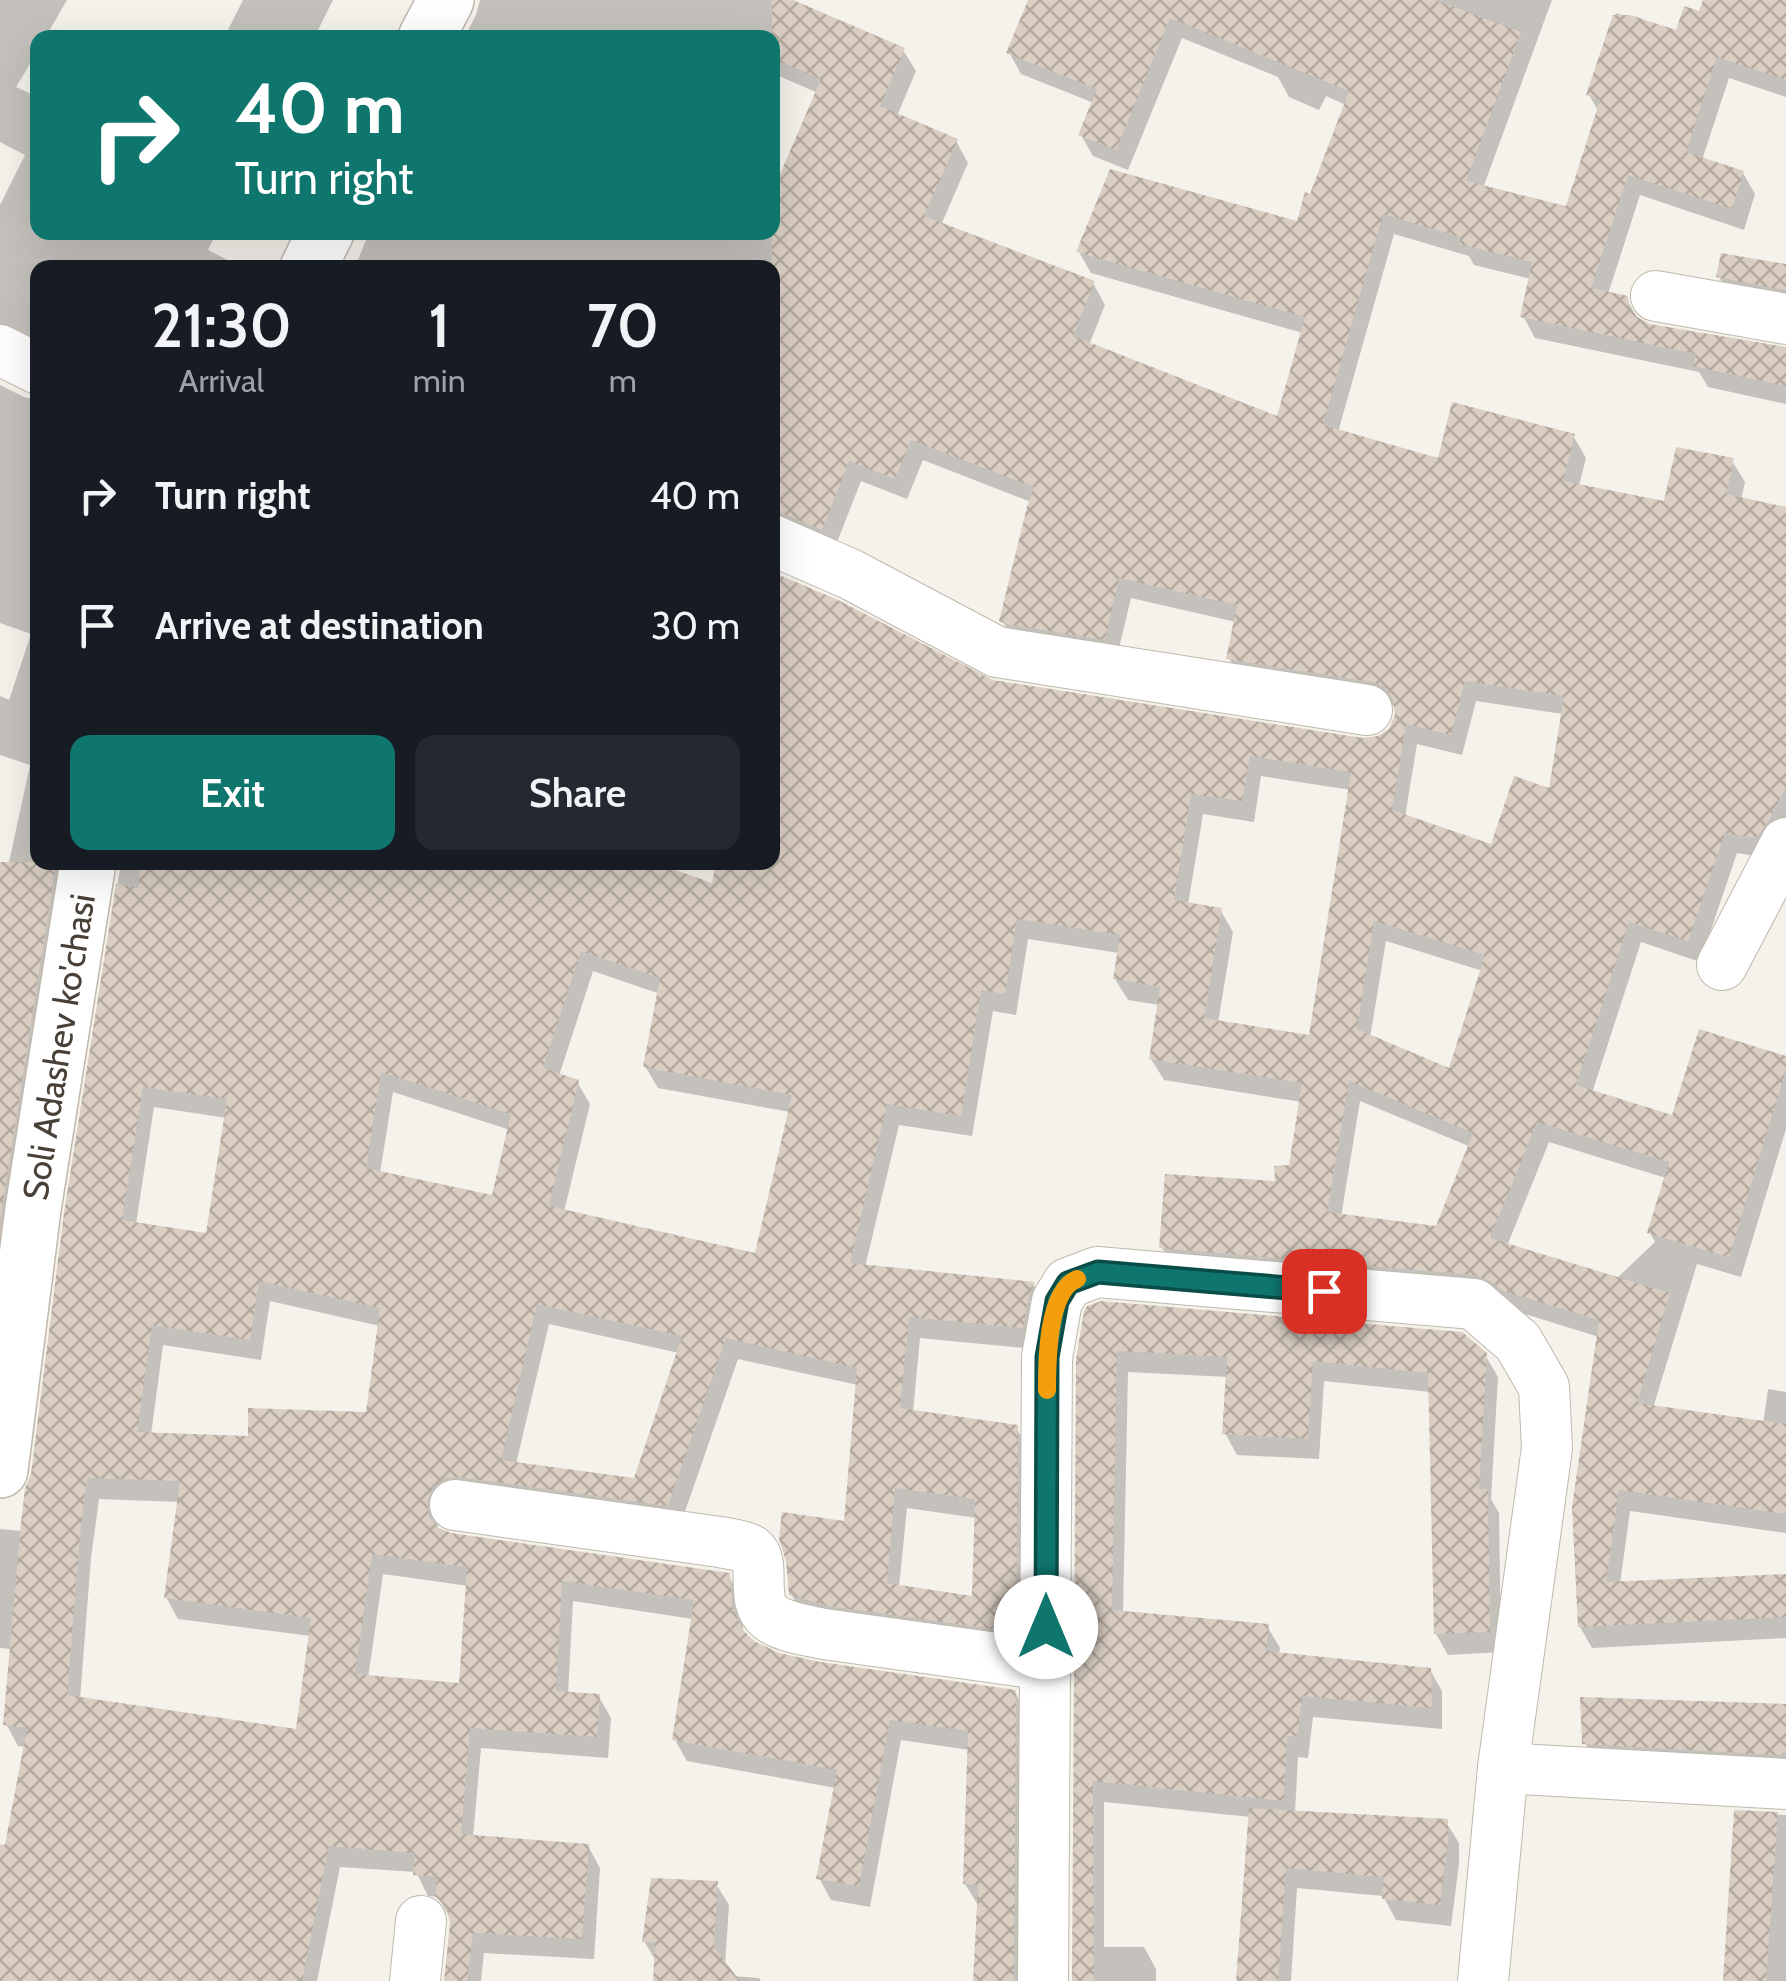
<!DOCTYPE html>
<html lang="en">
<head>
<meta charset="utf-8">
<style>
	:root { --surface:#171b24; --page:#242831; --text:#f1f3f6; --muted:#9ea1a6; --accent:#0f766e }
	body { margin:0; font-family:Cabin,sans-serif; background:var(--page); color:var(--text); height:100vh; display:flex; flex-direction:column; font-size:38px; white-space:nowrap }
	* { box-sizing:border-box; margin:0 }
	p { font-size:32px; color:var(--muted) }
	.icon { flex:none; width:55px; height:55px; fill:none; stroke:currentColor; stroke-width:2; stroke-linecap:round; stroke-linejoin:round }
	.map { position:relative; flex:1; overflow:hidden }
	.drawer { position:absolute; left:30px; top:260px; width:750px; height:610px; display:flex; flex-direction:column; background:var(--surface); border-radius:20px; box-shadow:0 10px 40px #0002 }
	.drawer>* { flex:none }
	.top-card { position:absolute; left:30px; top:30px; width:750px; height:210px; border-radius:20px; box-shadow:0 10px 40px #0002; background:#0f766e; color:#fff; overflow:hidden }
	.pin { position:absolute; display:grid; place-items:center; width:85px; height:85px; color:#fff; margin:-42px; border-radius:20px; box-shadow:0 5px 15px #0006 }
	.me { position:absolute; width:110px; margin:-55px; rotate:0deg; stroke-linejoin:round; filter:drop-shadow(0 0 8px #0008) }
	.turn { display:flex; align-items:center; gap:35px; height:210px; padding:0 40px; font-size:45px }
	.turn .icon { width:130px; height:130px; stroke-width:2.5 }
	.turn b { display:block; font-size:70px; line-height:85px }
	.eta { display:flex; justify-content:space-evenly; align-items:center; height:170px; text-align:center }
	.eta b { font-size:60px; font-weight:600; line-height:70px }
	.primary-button { display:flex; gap:20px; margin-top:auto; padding:20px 40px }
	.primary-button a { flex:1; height:115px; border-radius:20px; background:var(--accent); color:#fff; font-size:40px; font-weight:600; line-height:115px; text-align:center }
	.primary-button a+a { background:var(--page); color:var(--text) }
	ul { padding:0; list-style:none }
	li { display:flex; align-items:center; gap:30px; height:130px; padding:0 40px }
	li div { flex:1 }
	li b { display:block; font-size:38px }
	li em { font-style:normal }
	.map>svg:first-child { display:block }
	.shadow { fill:#0003; fill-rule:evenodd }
	.building { fill:url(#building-cross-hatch); fill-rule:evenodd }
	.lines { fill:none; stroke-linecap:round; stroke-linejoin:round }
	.minor-casing { stroke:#c1b8ad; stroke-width:52 }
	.tertiary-casing { stroke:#c1b8ad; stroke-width:58 }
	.minor { stroke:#fff; stroke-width:50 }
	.tertiary { stroke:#fff; stroke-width:55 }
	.route-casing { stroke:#0a4d48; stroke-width:25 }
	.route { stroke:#0f766e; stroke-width:18 }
	.slow { stroke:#f59e0b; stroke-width:18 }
	.labels { text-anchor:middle; stroke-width:9; stroke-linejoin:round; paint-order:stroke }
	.street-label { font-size:35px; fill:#494138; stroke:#fff }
</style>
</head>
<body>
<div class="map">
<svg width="1786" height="1981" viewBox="0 0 1786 1981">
	<defs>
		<pattern id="building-cross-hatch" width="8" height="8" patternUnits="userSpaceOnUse" patternTransform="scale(2.5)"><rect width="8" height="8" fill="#dacec3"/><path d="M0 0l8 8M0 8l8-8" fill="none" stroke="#b3a99f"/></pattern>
	</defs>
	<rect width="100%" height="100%" fill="#f5f1eb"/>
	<g class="shadow">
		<path d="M 0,0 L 67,0 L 45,38 L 38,38 L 38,51 L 16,87 L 38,97 L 38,232 L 217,232 L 208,250 L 243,268 L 38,268 L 38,350 L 0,346 L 0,205 L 25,155 L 0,142 Z"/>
		<path d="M 243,0 L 333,0 L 314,38 L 224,38 Z"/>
		<path d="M 480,0 L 787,0 L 903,50 L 916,71 L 897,116 L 956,141 L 968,163 L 941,225 L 1093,283 L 1105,305 L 1089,345 L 1279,419 L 1303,333 L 1091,273 L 1079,252 L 1299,224 L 1312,196 L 1346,105 L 1326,96 L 1319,110 L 1289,97 L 1278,77 L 1182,38 L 1128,170 L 1093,156 L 1081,135 L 1094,103 L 1021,74 L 1009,52 L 1031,0 L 1552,0 L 1483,188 L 1567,209 L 1599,112 L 1589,95 L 1616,13 L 1678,33 L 1700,14 L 1706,0 L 1786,0 L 1786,97 L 1729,78 L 1702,160 L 1743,173 L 1755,194 L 1744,230 L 1640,195 L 1608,294 L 1626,298 L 1639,321 L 1650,327 L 1786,349 L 1786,404 L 1708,387 L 1699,372 L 1535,338 L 1523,316 L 1531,279 L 1474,265 L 1469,256 L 1394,234 L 1338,432 L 1439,461 L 1574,437 L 1586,458 L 1579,486 L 1666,504 L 1732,461 L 1745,482 L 1741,500 L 1786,509 L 1786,839 L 1768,858 L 1737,853 L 1700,962 L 1641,942 L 1592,1093 L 1674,1118 L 1786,1058 L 1786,1129 L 1741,1277 L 1697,1264 L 1653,1408 L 1763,1424 L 1768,1389 L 1786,1392 L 1786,1533 L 1630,1511 L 1620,1584 L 1786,1577 L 1786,1638 L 1592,1648 L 1580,1627 L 1599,1337 L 1518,1312 L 1174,1269 L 1162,1248 L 1277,1183 L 1291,1168 L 1302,1102 L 1164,1080 L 1151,1059 L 1160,1005 L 1128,1000 L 1115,979 L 1119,953 L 1028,939 L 1016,1015 L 993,1011 L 972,1136 L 899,1125 L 865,1267 L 1033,1284 L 1046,1305 L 1029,1301 L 1040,1319 L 1034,1349 L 920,1338 L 913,1412 L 1016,1428 L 1029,1449 L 1027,1652 L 804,1616 L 791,1594 L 847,1524 L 858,1385 L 738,1359 L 680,1526 L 444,1508 L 438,1523 L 438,1530 L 450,1536 L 728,1575 L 741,1597 L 743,1630 L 758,1647 L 780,1656 L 1015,1692 L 1027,1714 L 1025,1981 L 975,1981 L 978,1905 L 965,1884 L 970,1750 L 901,1740 L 870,1907 L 831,1900 L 819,1878 L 836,1788 L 687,1761 L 675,1740 L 693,1619 L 573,1601 L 568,1694 L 599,1697 L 611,1718 L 608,1758 L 481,1748 L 473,1837 L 588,1846 L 600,1868 L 594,1959 L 484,1953 L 481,1981 L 446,1981 L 451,1919 L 438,1897 L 428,1896 L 416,1872 L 340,1867 L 317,1981 L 0,1981 L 0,1881 L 26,1747 L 18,1746 L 6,1724 L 12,1649 L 0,1648 L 0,1529 L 22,1531 L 33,1475 L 66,1214 L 121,862 L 645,862 L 714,886 L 772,862 L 991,683 L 1362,741 L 1377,739 L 1391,730 L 1397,708 L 1387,703 L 1241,680 L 1229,658 L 1236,622 L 1131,598 L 1116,660 L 1014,642 L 1002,620 L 1031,502 L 923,460 L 907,499 L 861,481 L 834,550 L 772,536 L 772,268 L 355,268 L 369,232 L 772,232 L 818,93 L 772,73 L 772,38 L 464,38 L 476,15 ZM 1476,701 L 1563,714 L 1551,791 L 1493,847 L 1405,817 L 1417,744 L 1462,755 ZM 1261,776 L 1351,790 L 1311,1038 L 1218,1023 L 1233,932 L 1221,911 L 1188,905 L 1203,814 L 1254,822 ZM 1386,941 L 1483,971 L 1451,1071 L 1370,1038 ZM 593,971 L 660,994 L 645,1066 L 658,1088 L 790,1112 L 757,1256 L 564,1212 L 590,1104 L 577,1082 L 559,1076 ZM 393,1092 L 510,1130 L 494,1198 L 380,1173 ZM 1360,1101 L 1471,1147 L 1438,1229 L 1341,1217 ZM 154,1107 L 227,1118 L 208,1236 L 136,1224 ZM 1549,1142 L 1666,1178 L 1650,1233 L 1655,1242 L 1616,1279 L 1507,1246 ZM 270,1301 L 380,1326 L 368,1415 L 250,1438 L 151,1435 L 163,1345 L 261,1360 ZM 549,1324 L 679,1353 L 635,1481 L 516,1464 ZM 99,1499 L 180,1502 L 166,1597 L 178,1619 L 311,1636 L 298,1732 L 80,1699 L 91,1558 ZM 907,1508 L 977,1518 L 975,1599 L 899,1587 ZM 383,1574 L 469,1586 L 462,1685 L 368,1678 Z"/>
		<path d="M 1786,266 L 1786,308 L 1731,298 L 1719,277 Z"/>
		<path d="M 0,385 L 24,397 L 38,400 L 38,862 L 77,862 L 0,1292 L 0,880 L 5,881 L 30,765 L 0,755 L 0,696 L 9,700 L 31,634 L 0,623 Z"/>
		<path d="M 1087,1312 L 1485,1355 L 1498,1377 L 1491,1499 L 1499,1513 L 1501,1652 L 1448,1655 L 1436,1634 L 1431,1392 L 1324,1381 L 1319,1459 L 1237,1455 L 1225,1433 L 1228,1377 L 1128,1372 L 1123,1613 L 1267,1626 L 1280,1648 L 1279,1655 L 1430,1670 L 1442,1691 L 1442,1729 L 1313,1717 L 1308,1758 L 1298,1757 L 1295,1813 L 1446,1822 L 1459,1843 L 1459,1864 L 1451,1926 L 1396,1920 L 1383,1896 L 1297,1888 L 1291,1981 L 1239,1981 L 1251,1817 L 1104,1802 L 1104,1947 L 1144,1947 L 1156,1969 L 1156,1981 L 1074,1981 Z"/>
		<path d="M 1786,1706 L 1786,1775 L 1597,1764 L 1585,1743 Z"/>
		<path d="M 1737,1812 L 1786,1815 L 1786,1981 L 1725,1981 Z"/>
		<path d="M 716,1884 L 729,1905 L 725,1966 L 733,1976 L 759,1978 L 761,1981 L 656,1981 L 657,1963 L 644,1941 Z"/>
	</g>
	<g class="building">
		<path d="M 772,0 L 793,0 L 905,48 L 880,106 L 958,139 L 924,216 L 1095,281 L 1073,336 L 1277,416 L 1305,317 L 1076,252 L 1110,169 L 1297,221 L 1305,192 L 1310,194 L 1349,91 L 1170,18 L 1116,150 L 1078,135 L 1097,89 L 1006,53 L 1028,0 L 1435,0 L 1521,32 L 1466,181 L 1566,206 L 1600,100 L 1586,95 L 1613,15 L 1630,15 L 1676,30 L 1684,6 L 1699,11 L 1703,0 L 1786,0 L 1786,80 L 1717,57 L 1686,152 L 1744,171 L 1732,209 L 1628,175 L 1591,288 L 1628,296 L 1629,307 L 1637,317 L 1650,324 L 1786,347 L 1786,386 L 1693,366 L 1696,354 L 1520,317 L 1532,262 L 1459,244 L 1461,237 L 1383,214 L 1323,425 L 1438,458 L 1452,402 L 1575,434 L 1563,481 L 1664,501 L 1676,447 L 1734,458 L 1726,494 L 1786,507 L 1786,787 L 1769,820 L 1756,838 L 1725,833 L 1688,941 L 1629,922 L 1576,1085 L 1672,1115 L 1699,1029 L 1786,1056 L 1786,1070 L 1729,1257 L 1647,1233 L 1669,1162 L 1537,1122 L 1490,1238 L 1670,1293 L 1637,1403 L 1786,1424 L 1786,1514 L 1619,1490 L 1606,1582 L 1786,1574 L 1786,1617 L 1578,1627 L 1572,1507 L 1599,1320 L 1503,1291 L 1492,1282 L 1476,1275 L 1159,1248 L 1165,1174 L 1275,1181 L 1274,1166 L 1289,1165 L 1302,1083 L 1149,1059 L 1160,987 L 1113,979 L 1120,935 L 1017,919 L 1005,994 L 981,990 L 961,1116 L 887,1104 L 850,1263 L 1035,1282 L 1029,1295 L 1023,1328 L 909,1317 L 900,1408 L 1018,1425 L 1016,1632 L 829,1606 L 789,1595 L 786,1561 L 779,1539 L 782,1512 L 844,1521 L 857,1368 L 726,1338 L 668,1506 L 459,1477 L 445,1478 L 433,1487 L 427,1502 L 429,1517 L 437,1527 L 451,1533 L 730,1573 L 732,1606 L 742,1629 L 754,1641 L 779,1653 L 820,1662 L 1016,1690 L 1014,1981 L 973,1981 L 978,1885 L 963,1884 L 968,1731 L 890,1720 L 859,1886 L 816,1879 L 837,1770 L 672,1740 L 694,1600 L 562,1581 L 556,1691 L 600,1694 L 597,1737 L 470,1728 L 461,1834 L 589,1844 L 582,1939 L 473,1933 L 467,1981 L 444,1981 L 450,1923 L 447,1908 L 435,1896 L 437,1877 L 413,1875 L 415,1853 L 329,1846 L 302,1981 L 0,1981 L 0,1844 L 5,1845 L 27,1728 L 3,1725 L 21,1523 L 25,1488 L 31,1474 L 64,1213 L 116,884 L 138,888 L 141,862 L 653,862 L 712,883 L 716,862 L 772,862 L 772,572 L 838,600 L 993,680 L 1363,738 L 1378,736 L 1389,729 L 1395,715 L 1393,699 L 1386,688 L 1372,682 L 1226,659 L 1237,605 L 1119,578 L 1105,640 L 1006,624 L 999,621 L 1027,507 L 1034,487 L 911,440 L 895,479 L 849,461 L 822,530 L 784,514 L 772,512 L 772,193 L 821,79 L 772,58 ZM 1465,681 L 1564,696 L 1549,788 L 1514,776 L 1491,844 L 1392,810 L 1406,724 L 1451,735 ZM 1250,756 L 1351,772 L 1309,1035 L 1204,1018 L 1222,908 L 1174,900 L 1191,794 L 1242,801 ZM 1374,921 L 1485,955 L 1449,1068 L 1357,1029 ZM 581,951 L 660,978 L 643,1067 L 792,1095 L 755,1253 L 549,1206 L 579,1080 L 543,1068 ZM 381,1072 L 511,1114 L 492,1195 L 366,1168 ZM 1349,1081 L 1473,1133 L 1436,1226 L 1327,1212 ZM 143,1087 L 227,1099 L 206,1233 L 122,1220 ZM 259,1281 L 380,1308 L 366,1412 L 248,1408 L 248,1436 L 137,1432 L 152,1325 L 250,1340 ZM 537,1304 L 682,1336 L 634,1478 L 501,1460 ZM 87,1478 L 180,1481 L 164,1598 L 311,1618 L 296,1729 L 67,1695 L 80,1535 ZM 895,1488 L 975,1499 L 972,1596 L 887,1583 ZM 372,1554 L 467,1567 L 459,1683 L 355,1674 Z"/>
		<path d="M 1721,253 L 1786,264 L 1786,290 L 1716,277 Z"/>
		<path d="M 0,862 L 56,862 L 0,1221 Z"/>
		<path d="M 1101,1301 L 1462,1332 L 1487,1353 L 1479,1489 L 1488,1489 L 1490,1632 L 1434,1634 L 1428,1373 L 1313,1361 L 1308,1439 L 1222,1434 L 1227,1357 L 1117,1351 L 1112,1610 L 1269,1624 L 1266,1651 L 1431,1668 L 1432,1708 L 1302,1696 L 1297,1737 L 1287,1736 L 1284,1801 L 1093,1781 L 1094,1981 L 1072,1981 L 1076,1360 L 1084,1311 L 1087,1306 Z"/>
		<path d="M 1580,1697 L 1786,1704 L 1786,1753 L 1782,1752 L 1782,1755 L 1582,1744 Z"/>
		<path d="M 1249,1808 L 1448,1819 L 1448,1841 L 1440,1905 L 1382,1899 L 1384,1877 L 1286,1868 L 1278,1981 L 1236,1981 Z"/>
		<path d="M 1734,1810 L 1778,1812 L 1766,1981 L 1723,1981 Z"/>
		<path d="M 651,1878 L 718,1881 L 714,1947 L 740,1981 L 653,1981 L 655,1942 L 642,1942 Z"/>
	</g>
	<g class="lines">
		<g class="minor-casing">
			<g id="minor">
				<path d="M 1656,296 L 1786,319"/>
				<path d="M 0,350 L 38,369"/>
				<path d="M 772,540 L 850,574 L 997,652 L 1367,710"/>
				<path d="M 1722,965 L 1786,843"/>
				<path d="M 455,1505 L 720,1542 C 729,1544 743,1545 751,1550 C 767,1562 749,1601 770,1617 C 784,1628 807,1630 824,1634 L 1046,1665"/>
				<path d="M 1503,1768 L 1786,1784"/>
				<path d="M 415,1981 L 421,1921"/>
				<path d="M 1043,1981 L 1047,1357 L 1057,1301 L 1068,1283 L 1097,1272 L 1474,1304 L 1518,1342 L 1544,1387 L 1547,1448 L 1503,1768 L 1483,1981"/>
			</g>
		</g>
		<g class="tertiary-casing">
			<g id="tertiary">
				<path d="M 426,38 L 446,0"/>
				<path d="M 308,268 L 326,232"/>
				<path d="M 0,1470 L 33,1209 L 88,862"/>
			</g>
		</g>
		<use href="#minor" class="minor"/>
		<use href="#tertiary" class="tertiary"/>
	</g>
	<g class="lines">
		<g class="route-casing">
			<path id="route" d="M 1046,1627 L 1047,1357 L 1057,1301 L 1068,1283 L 1098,1272 L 1324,1291"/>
		</g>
		<use href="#route" class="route"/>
		<path class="slow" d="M 1047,1390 C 1047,1362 1047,1291 1077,1279"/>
	</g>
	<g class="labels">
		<g class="street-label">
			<text transform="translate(59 1047) rotate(-81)" y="12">Soli Adashev ko'chasi</text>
		</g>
	</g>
</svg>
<div class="pin" style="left:1324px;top:1291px;background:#d93025"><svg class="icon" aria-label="arrive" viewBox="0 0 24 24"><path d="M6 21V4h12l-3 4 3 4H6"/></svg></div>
<svg class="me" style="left:1046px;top:1627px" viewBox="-20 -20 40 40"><circle r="19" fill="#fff"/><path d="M0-13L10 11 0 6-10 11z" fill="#0f766e"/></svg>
<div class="top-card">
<div class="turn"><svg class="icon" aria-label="right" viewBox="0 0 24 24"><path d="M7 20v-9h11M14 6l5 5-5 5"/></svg><div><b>40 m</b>Turn right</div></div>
</div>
<section class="drawer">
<div class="eta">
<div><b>21:30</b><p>Arrival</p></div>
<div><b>1</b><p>min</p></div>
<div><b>70</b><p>m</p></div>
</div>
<ul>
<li><svg class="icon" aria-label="right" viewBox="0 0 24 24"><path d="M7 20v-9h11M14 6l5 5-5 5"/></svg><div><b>Turn right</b></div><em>40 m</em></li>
<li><svg class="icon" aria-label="arrive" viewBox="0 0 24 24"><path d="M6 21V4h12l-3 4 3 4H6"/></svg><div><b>Arrive at destination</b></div><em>30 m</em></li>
</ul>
<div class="primary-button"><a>Exit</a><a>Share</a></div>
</section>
</div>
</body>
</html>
